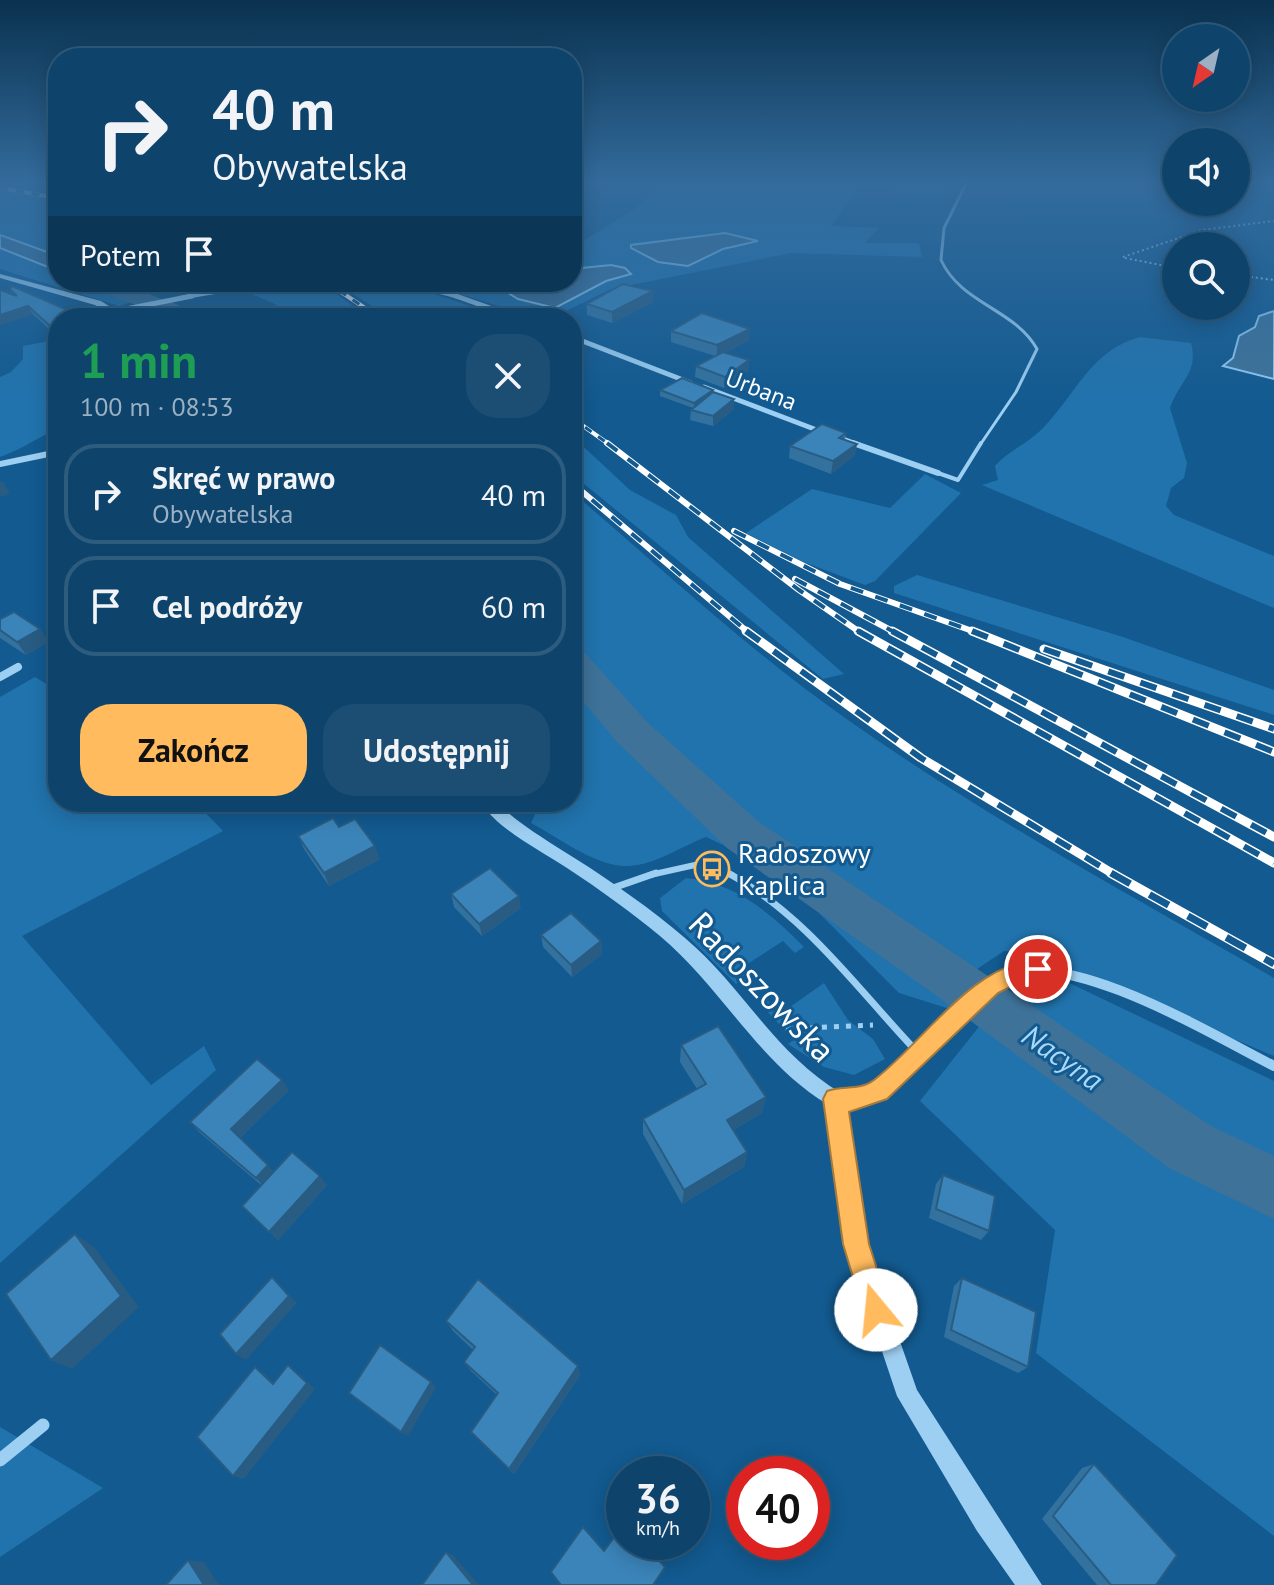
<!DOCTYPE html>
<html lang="pl">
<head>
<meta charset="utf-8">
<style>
	:root { --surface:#0e446c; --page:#1c4e74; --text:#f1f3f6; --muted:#9bb0c2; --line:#2e5c7f; --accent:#ffbb5e }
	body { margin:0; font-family:"PT Sans",sans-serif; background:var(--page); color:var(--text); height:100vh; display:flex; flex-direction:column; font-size:30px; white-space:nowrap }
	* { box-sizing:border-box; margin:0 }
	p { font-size:26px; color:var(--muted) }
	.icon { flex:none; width:44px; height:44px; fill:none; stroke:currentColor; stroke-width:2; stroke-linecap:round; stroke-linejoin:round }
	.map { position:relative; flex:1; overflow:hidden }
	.panel { position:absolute; left:48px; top:308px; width:534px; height:504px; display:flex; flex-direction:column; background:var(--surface); border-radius:32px; box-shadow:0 4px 20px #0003,0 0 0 2px var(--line) }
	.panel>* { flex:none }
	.guide { position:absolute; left:48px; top:48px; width:534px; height:244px; border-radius:32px; box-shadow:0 4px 20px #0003,0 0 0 2px var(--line); background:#0e446c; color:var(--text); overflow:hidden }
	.needle { width:52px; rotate:214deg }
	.controls { position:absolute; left:1162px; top:24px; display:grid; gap:16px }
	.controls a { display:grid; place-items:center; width:88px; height:88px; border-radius:50%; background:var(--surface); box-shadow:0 4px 20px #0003,0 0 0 2px var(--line); font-size:40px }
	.speed { position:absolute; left:606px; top:1456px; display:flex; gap:16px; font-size:40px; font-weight:700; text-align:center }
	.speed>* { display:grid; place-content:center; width:104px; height:104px; border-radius:50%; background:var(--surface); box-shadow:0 4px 20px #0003,0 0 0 2px var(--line); line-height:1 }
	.speed small { font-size:20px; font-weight:400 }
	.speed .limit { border:12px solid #d22; background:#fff; color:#111 }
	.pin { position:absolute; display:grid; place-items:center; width:68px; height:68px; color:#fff; margin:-34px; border:4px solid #fff; border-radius:50%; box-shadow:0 2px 8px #0007 }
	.me { position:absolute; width:88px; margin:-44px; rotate:343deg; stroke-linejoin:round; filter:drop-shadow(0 0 6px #0008) }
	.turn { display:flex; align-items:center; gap:28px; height:168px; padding:0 32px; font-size:36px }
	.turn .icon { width:104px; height:104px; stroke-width:2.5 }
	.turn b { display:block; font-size:56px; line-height:68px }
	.then { display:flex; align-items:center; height:76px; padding:0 32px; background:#0003; gap:16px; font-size:30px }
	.round { display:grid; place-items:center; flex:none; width:84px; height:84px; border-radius:32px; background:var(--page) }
	.head { display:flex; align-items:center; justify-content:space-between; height:136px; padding:0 32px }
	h1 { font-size:48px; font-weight:700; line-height:60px; color:#1e9e55 }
	.cta { display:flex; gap:16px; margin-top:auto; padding:16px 32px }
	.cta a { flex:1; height:92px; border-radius:32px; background:var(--accent); color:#111; font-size:32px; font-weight:700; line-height:92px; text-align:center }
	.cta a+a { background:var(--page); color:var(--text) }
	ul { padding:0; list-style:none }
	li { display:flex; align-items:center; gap:24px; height:100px; margin:0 16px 12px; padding:0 16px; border:4px solid var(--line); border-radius:32px }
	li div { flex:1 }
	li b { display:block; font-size:30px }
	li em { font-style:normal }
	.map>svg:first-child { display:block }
	.green { fill:#2173ad }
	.water { fill:#3e7299; stroke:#8fccf5; stroke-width:2 }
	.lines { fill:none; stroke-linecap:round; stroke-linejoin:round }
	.river { fill:#3e7299; fill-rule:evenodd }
	.path-far1 { stroke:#9dcff2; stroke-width:2; stroke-dasharray:2 3; stroke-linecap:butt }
	.path { stroke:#9dcff2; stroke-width:5; stroke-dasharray:5 7; stroke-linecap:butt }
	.service-far3 { stroke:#9dcff2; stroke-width:3 }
	.service-far2 { stroke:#9dcff2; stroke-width:4 }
	.service-far1 { stroke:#9dcff2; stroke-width:6 }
	.service { stroke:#9dcff2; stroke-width:7 }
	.minor-far5 { stroke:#9dcff2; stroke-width:4 }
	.minor-far4 { stroke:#9dcff2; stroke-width:5 }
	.minor-far3 { stroke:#9dcff2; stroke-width:6 }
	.minor-far2 { stroke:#9dcff2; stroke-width:8 }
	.minor-far1 { stroke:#9dcff2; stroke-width:10 }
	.minor { stroke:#9dcff2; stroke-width:13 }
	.tertiary { fill:#9dcff2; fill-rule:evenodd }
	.rail-far3-casing { stroke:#fff; stroke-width:4 }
	.rail-far2-casing { stroke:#fff; stroke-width:6 }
	.rail-far1-casing { stroke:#fff; stroke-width:9 }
	.rail-casing { stroke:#fff; stroke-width:10 }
	.rail-far3 { stroke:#125a90; stroke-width:3; stroke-dasharray:8; stroke-linecap:butt }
	.rail-far2 { stroke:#125a90; stroke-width:4; stroke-dasharray:13; stroke-linecap:butt }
	.rail-far1 { stroke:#125a90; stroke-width:6; stroke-dasharray:17; stroke-linecap:butt }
	.rail { stroke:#125a90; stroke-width:7; stroke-dasharray:22; stroke-linecap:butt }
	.wall { fill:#33729f }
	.shaded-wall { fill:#295c82 }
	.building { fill:#3b84b9; stroke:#295c82; stroke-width:2 }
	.route { fill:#ffbb5e; stroke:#a67a3d; stroke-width:2 }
	.labels { text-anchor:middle; stroke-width:6; stroke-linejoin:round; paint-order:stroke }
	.far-street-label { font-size:24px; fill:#fff; stroke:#125a90 }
	.poi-label { font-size:28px; fill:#fff; stroke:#125a90; text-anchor:start }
	.water-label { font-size:30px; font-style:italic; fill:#a9d8f9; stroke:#125a90 }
	.near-street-label { font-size:34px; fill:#fff; stroke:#125a90 }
</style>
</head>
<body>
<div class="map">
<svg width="1274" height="1585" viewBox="0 0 1274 1585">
	<rect width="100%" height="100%" fill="#125a90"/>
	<g class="green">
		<path d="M 650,182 L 954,182 L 945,197 L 859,187 L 831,226 L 879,228 L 865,243 L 919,243 L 922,257 L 791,253 L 611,289 L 552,318 L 537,318 L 460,294 L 492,282 L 572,282 L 572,248 L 636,208 L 660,185 Z"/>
		<path d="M 0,190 L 58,200 L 58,256 L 0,235 Z"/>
		<path d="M 0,248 L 58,271 L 58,282 L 86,282 L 135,301 L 119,306 L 0,269 Z"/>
		<path d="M 339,285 L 431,293 L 507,318 L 391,318 Z"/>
		<path d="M 325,286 L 370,318 L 195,318 L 160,304 L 169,301 L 209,318 L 277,305 L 247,292 Z"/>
		<path d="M 1140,337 L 1191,343 C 1199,373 1179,381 1170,408 L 1187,463 L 1184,478 L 1171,488 L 1166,506 L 1174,515 L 1274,556 L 1274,608 L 982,485 L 998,480 L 995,466 C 1009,450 1029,443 1043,428 C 1076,394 1091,350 1140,337 Z"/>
		<path d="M 54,340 L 58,344 L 58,429 C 35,438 26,448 0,457 L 0,377 L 11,372 L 23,359 L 23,346 Z"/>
		<path d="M 572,436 L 630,490 L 676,515 L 688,537 L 844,674 L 823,679 L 572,474 Z"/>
		<path d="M 925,474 L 961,493 L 875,581 L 865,585 L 801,561 L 746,533 L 812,489 L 890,508 Z"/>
		<path d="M 572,492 C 662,569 751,652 848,720 C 984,816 1130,895 1274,978 L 1274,1056 L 1031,953 L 1004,951 L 965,977 L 747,832 L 572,650 Z"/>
		<path d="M 917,575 L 1120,636 L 1274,690 L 1274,715 L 894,593 L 894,586 Z"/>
		<path d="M 572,676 C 683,806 824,896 962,994 L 950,1009 L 899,993 L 812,906 L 736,851 L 706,837 C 682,846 655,865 629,866 C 597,868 558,837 531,823 L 541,802 L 572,802 Z"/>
		<path d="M 35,677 L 58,691 L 58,802 L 195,802 L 223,831 L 22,936 L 151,1085 L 204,1046 L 216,1070 L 0,1263 L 0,697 Z"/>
		<path d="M 686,878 C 734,882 771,913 804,947 L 795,953 L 783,941 L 740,969 L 747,978 L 736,984 L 662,911 L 660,898 Z"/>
		<path d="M 1059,978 L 1274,1081 L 1274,1172 L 1201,1140 L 1003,1001 L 1027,985 Z"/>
		<path d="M 824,983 L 848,1020 L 873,1039 L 885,1059 L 854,1075 L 824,1067 L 788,1044 L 794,1040 L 760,1004 L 767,1000 L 780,1014 Z"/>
		<path d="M 989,1014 L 1189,1154 L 1274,1195 L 1274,1536 L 1036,1353 L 1055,1230 L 920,1101 Z"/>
		<path d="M 0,1427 L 103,1488 L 0,1557 Z"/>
	</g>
	<g class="water">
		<path d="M 725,233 L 758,241 L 723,249 L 688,266 L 658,262 L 631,248 L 631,245 Z"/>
		<path d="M 0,235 L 58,256 L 58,271 L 0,248 Z"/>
		<path d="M 611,265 L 625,268 L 631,274 L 606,281 L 555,308 L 518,299 L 500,288 L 508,282 L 572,282 L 572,269 Z"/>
		<path d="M 86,282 L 127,282 L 153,298 L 135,301 Z"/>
		<path d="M 1274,311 L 1274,379 L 1223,366 L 1233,358 L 1239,336 L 1255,327 L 1259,316 Z"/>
	</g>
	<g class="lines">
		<g class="river">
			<path d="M 87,282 L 118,282 L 198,313 L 202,318 L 169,318 L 90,287 Z"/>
			<path d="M 572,651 L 586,654 L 647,722 L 759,822 L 1211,1126 L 1274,1156 L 1274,1219 L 1169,1168 L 933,993 L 727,848 L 617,742 L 572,688 Z"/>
		</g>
		<g class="path-far1">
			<path d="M 1123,257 L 1202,230 L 1274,221"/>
			<path d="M 1125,258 L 1176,268"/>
			<path d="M 1236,275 L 1274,280"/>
		</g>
		<path class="path" d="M 786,1029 L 873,1025"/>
		<path class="service-far3" d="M 967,182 L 944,228 L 941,260 C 961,304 1015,309 1037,349 L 1016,392 L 980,445"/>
		<path class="service-far2" d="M 938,473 L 958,480 L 981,443"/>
		<path class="service-far1" d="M 650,875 L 695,865 L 732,875"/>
		<g class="service">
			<path d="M 728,873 C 807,916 858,990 919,1054"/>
			<path d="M 613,888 L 656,873"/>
		</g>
		<path class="minor-far5" d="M 180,298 C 270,281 373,270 462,298"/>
		<g class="minor-far4">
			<path d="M 456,296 L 518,318"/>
			<path d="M 116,311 L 192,296"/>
			<path d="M 572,337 L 691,383"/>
			<path d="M 704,387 L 822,432"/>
			<path d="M 835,436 L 859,445"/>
		</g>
		<g class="minor-far3">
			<path d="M 853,443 L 938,473"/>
			<path d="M 0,464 L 58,452"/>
		</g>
		<path class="minor-far2" d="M 0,677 L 18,667"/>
		<path class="minor-far1" d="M 835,1099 C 883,1094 904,1073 936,1039 C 958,1016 980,989 1009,976 C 1071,949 1216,1037 1274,1066"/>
		<path class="minor" d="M 0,1460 L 43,1425"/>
		<g class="tertiary">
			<path d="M 0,274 L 101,301 L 128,318 L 119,318 L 95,305 L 0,278 Z"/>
			<path d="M 480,802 L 496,802 C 520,825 548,841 576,859 C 614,883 651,909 685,938 C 744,988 773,1052 841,1093 L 866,1244 L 917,1390 L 1042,1585 L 1015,1585 L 977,1531 L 897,1396 L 846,1244 L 827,1104 C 758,1062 721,987 660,936 C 631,912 599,889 567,868 C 538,849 500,831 480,802 Z"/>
		</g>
		<g class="rail-far3-casing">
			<g id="rail-far3">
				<path d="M 0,188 L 58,198"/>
				<path d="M 326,282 L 380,318"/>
				<path d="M 572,418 L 610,445"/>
			</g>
		</g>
		<g class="rail-far2-casing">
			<g id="rail-far2">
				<path d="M 607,443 L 799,590 L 861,633"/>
				<path d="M 572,483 L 749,633"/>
				<path d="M 734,531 L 840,584 L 978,633"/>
				<path d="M 795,579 L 896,633"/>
			</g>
		</g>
		<g class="rail-far1-casing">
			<g id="rail-far1">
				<path d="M 746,631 L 921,758 L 1115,875"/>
				<path d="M 858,631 L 1274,863"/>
				<path d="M 892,631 L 1274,837"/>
				<path d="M 972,631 L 1274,752"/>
				<path d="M 1044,649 L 1274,729"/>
			</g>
		</g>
		<g class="rail-casing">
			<path id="rail" d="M 1111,873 L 1274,964"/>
		</g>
		<use href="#rail-far3" class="rail-far3"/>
		<use href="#rail-far2" class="rail-far2"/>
		<use href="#rail-far1" class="rail-far1"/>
		<use href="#rail" class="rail"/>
	</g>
	<g class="wall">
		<path d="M 10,289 L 81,316 L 111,318 L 58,318 L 58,338 L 12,294 Z"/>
		<path d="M 653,302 L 612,323 L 587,315 L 587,304 Z"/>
		<path d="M 671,331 L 749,340 L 724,353 L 749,360 L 748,371 L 724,388 L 695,377 L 696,366 L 715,356 L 671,342 Z"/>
		<path d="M 660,390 L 713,390 L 713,392 L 734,409 L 713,426 L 690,420 L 691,410 L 693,408 L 660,396 Z"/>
		<path d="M 846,433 L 845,440 L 857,444 L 854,456 L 831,474 L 789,458 L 790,446 Z"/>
		<path d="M 0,619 L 40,629 L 48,642 L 26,655 L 0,638 Z"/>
		<path d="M 339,827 L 380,859 L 329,886 L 304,849 L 298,836 Z"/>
		<path d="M 451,894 L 521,908 L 482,936 L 454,907 Z"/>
		<path d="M 541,935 L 601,941 L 602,954 L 572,977 L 543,947 Z"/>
		<path d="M 681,1045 L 766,1097 L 762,1113 L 733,1130 L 747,1152 L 744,1167 L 682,1204 L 643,1134 L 643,1119 L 697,1089 L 680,1062 Z"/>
		<path d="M 289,1090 L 240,1138 L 274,1172 L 327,1185 L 278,1240 L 251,1215 L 261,1185 L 199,1132 L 190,1122 Z"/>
		<path d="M 943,1175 L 989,1231 L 981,1240 L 929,1218 L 936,1184 Z"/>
		<path d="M 962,1278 L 1028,1367 L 1018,1373 L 944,1337 L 954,1286 Z"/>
		<path d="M 446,1321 L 580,1375 L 514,1474 L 471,1432 L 497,1395 L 471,1371 L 464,1362 L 473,1350 L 453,1331 Z"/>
		<path d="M 1094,1464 L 1156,1585 L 1097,1585 L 1042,1519 L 1082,1468 Z"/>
	</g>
	<g class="shaded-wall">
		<path d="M 653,291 L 653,302 L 612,323 L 612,312 Z"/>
		<path d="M 28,306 L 33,315 L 0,325 L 0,315 Z"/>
		<path d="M 750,329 L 749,340 L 717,356 L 717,345 Z"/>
		<path d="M 749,360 L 748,371 L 724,388 L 725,377 Z"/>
		<path d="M 713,390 L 713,396 L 694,409 L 694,403 Z"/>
		<path d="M 734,399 L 734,409 L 713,426 L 713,416 Z"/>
		<path d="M 857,444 L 854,456 L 831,474 L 833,461 Z"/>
		<path d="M 3,481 L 10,494 L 0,497 L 0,482 Z"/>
		<path d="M 40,629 L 48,642 L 26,655 L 17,642 Z"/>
		<path d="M 375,846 L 380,859 L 329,886 L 324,873 Z"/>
		<path d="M 519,896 L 521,908 L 482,936 L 479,924 Z"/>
		<path d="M 601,941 L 602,954 L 572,977 L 571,965 Z"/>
		<path d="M 282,1080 L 289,1090 L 239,1139 L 231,1129 Z"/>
		<path d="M 766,1097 L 762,1113 L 724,1135 L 727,1120 Z"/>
		<path d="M 747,1152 L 744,1167 L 682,1204 L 684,1190 Z"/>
		<path d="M 268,1165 L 276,1174 L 264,1187 L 256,1178 Z"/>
		<path d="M 320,1176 L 327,1185 L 278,1240 L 269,1232 Z"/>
		<path d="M 75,1234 L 94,1247 L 139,1307 L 72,1369 L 51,1360 Z"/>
		<path d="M 272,1277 L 297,1303 L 246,1360 L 236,1354 Z"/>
		<path d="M 288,1365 L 296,1371 L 315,1389 L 244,1479 L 233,1476 Z"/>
		<path d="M 578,1366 L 580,1375 L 514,1474 L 509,1469 Z"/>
		<path d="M 255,1367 L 265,1374 L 282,1390 L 273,1384 Z"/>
		<path d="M 431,1382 L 436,1388 L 408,1436 L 401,1432 Z"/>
		<path d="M 446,1552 L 453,1555 L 479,1585 L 473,1585 Z"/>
		<path d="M 188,1560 L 204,1562 L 219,1585 L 204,1585 Z"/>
	</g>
	<g class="building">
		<path d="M 623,284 L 653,291 L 612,312 L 587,304 Z"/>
		<path d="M 12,286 L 81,316 L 109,312 L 111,318 L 58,318 L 58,333 L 28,306 L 0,315 L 0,290 L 17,296 L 10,289 Z"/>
		<path d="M 702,313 L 750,329 L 717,345 L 671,331 Z"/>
		<path d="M 723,352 L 749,360 L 725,377 L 696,366 Z"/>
		<path d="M 682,378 L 713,390 L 694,403 L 660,390 Z"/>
		<path d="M 713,392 L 734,399 L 713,416 L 691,410 Z"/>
		<path d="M 822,424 L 846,433 L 839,438 L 857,444 L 833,461 L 790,446 Z"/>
		<path d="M 14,612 L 40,629 L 17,642 L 0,630 L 0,619 Z"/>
		<path d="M 333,818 L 339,827 L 355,819 L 375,846 L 324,873 L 298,836 Z"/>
		<path d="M 490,868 L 519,896 L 479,924 L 451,894 Z"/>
		<path d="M 571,913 L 601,941 L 571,965 L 541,935 Z"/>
		<path d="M 718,1026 L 766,1097 L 727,1120 L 747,1152 L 684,1190 L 643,1119 L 706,1084 L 681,1045 Z"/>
		<path d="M 257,1059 L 282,1080 L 231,1129 L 268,1165 L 256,1178 L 190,1122 Z"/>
		<path d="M 292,1152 L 320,1176 L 269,1232 L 242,1206 Z"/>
		<path d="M 943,1175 L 995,1196 L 989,1231 L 936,1209 Z"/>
		<path d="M 75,1234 L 121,1296 L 51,1360 L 6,1294 Z"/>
		<path d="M 272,1277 L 289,1296 L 236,1354 L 220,1334 Z"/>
		<path d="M 962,1278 L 1036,1312 L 1028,1367 L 951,1330 Z"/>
		<path d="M 478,1279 L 578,1366 L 509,1469 L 471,1432 L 498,1393 L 464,1362 L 475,1347 L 446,1321 Z"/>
		<path d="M 380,1345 L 431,1382 L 401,1432 L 349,1393 Z"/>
		<path d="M 288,1365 L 307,1383 L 233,1476 L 197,1437 L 255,1367 L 273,1384 Z"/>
		<path d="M 1094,1464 L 1177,1555 L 1156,1585 L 1111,1585 L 1053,1516 Z"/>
		<path d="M 624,1524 L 624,1542 L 642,1542 L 665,1567 L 653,1585 L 561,1585 L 551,1572 L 583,1527 L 604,1551 Z"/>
		<path d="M 446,1552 L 473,1585 L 422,1585 Z"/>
		<path d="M 188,1560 L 204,1585 L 166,1585 Z"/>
	</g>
	<linearGradient id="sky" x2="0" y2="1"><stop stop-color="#0a324f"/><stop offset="0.45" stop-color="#336b9c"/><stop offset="1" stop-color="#336b9c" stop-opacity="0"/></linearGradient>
	<rect width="1274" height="404" fill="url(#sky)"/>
	<path class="route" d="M 1038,959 L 1046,962 L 1049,969 L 1046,975 L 1023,980 L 998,993 L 887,1099 L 849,1112 L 869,1244 L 890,1310 L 886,1320 L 876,1324 L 866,1320 L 843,1244 L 823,1099 L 827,1091 C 842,1085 860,1091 874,1080 C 926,1040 969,966 1038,959 Z"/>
	<defs>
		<g id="bus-ring" transform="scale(1.8)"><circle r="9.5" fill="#125a90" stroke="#ffbb5e" stroke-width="1.5"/><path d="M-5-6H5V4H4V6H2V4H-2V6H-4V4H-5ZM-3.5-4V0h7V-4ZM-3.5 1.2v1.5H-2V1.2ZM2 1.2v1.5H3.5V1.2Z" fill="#ffbb5e"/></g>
	</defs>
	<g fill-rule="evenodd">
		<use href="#bus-ring" x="712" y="869"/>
	</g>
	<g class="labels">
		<g class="far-street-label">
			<text transform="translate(761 390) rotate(21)" y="8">Urbana</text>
		</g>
		<g class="poi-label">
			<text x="738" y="863">Radoszowy<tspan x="738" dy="32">Kaplica</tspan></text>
		</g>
		<g class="water-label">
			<text transform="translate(1062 1058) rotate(35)" y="10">Nacyna</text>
		</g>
		<g class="near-street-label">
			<text transform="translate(762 987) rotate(46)" y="12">Radoszowska</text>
		</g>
	</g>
</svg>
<div class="controls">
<a><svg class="needle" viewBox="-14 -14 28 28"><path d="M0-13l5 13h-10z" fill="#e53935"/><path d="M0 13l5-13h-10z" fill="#9bb0c2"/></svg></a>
<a><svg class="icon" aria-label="sound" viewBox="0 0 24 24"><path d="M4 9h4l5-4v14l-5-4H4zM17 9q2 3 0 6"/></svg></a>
<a><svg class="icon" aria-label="search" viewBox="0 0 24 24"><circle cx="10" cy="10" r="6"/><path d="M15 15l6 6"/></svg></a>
</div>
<div class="speed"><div>36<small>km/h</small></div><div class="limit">40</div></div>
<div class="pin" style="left:1038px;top:969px;background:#d93025"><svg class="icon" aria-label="arrive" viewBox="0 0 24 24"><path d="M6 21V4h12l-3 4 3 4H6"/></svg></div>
<svg class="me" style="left:876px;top:1310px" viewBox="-20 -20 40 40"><circle r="19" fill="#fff"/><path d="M0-13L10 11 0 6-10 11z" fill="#ffbb5e"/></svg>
<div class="guide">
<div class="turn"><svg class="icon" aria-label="right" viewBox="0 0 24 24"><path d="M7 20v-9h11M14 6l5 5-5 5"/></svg><div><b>40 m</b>Obywatelska</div></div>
<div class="then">Potem<svg class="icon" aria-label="arrive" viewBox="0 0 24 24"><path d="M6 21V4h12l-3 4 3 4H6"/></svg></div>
</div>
<section class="panel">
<div class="head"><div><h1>1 min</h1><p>100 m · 08:53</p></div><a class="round"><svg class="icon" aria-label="close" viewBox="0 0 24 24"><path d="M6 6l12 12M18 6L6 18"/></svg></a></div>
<ul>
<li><svg class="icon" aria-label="right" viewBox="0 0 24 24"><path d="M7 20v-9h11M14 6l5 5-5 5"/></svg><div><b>Skręć w prawo</b><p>Obywatelska</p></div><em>40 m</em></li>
<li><svg class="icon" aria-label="arrive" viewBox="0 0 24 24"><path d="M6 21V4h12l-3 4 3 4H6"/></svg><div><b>Cel podróży</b></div><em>60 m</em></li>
</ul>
<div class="cta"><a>Zakończ</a><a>Udostępnij</a></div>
</section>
</div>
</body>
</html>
